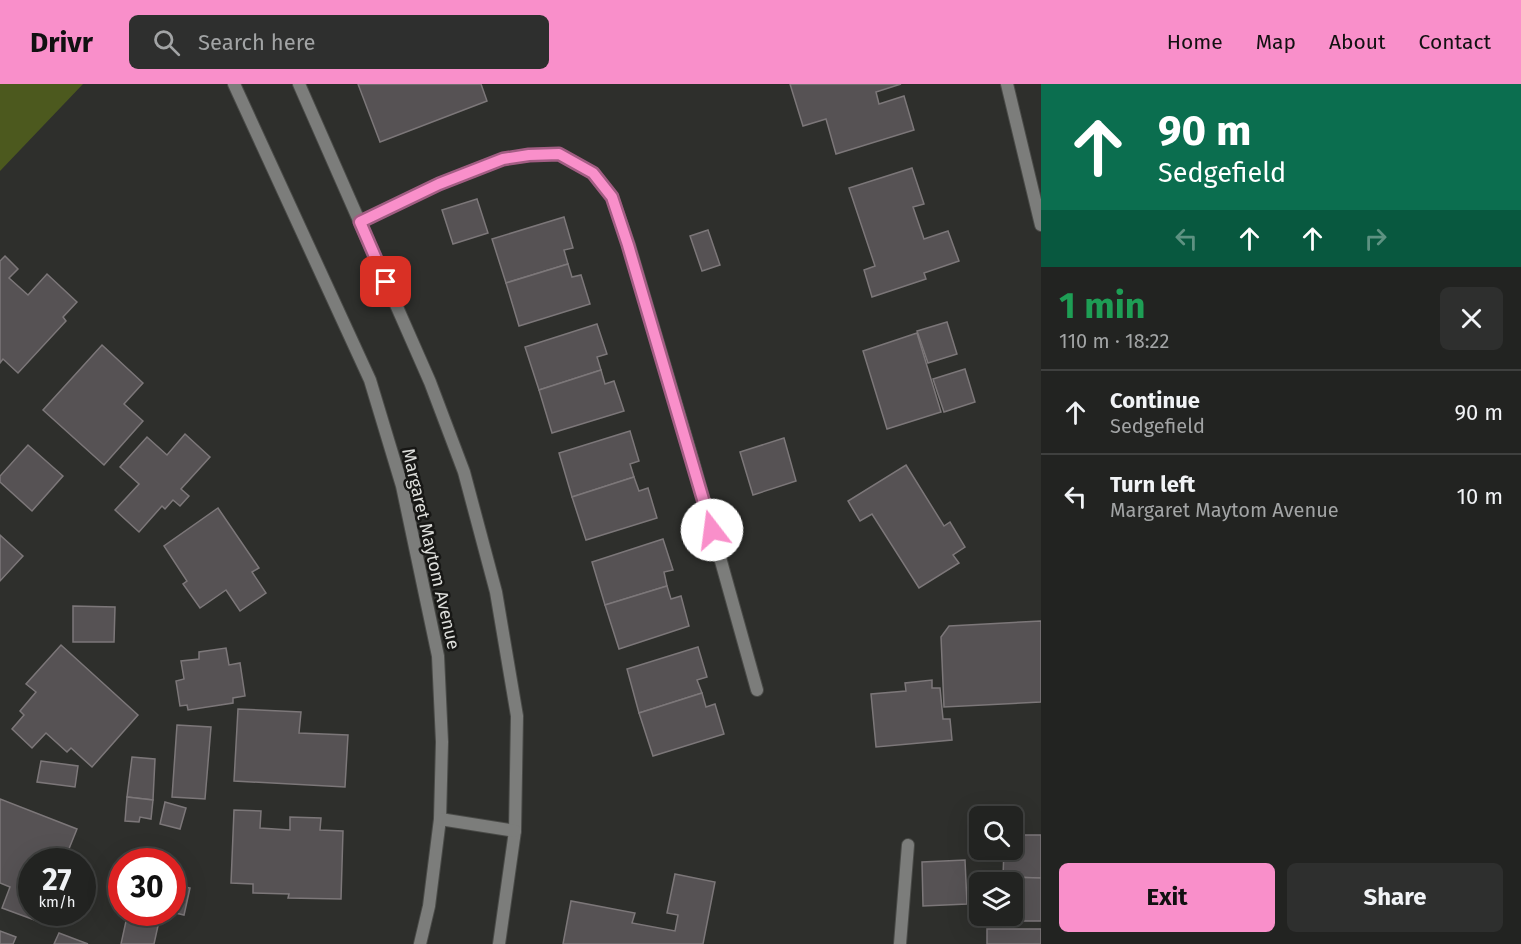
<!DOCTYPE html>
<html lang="en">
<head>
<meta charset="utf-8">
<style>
	:root { --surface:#222321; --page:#2e2f2e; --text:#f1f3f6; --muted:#a2a4a5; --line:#3f403f; --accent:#f98fca }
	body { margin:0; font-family:"Fira Sans",sans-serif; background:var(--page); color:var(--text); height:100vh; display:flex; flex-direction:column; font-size:22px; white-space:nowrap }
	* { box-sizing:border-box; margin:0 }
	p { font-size:20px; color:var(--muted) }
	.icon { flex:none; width:33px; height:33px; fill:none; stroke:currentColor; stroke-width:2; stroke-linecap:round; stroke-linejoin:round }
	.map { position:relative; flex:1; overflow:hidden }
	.details { display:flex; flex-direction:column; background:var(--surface); width:480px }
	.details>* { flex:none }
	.guide { background:#0b6e4f; color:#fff; overflow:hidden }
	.tools { position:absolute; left:969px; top:722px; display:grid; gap:12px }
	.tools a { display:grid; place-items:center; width:54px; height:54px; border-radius:9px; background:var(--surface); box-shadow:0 6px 24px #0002,0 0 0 2px var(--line); font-size:30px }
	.speed { position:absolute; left:18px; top:764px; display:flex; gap:12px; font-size:30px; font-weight:700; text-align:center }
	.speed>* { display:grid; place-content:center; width:78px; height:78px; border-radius:50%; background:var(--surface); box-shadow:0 6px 24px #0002,0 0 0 2px var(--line); line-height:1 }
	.speed small { font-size:15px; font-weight:400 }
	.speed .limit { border:9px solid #d22; background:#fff; color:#111 }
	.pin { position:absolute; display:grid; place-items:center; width:51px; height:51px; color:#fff; margin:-26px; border-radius:12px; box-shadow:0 3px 9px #0006 }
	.me { position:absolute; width:66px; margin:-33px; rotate:345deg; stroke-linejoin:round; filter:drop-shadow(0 0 4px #0008) }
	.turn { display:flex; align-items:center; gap:21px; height:126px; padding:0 18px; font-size:27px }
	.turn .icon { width:78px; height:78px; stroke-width:2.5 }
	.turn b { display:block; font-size:42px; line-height:51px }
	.lanes { display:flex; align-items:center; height:57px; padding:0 18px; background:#0003; justify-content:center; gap:30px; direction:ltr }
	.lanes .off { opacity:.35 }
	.round { display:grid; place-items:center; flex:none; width:63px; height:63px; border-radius:9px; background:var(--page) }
	.headline { display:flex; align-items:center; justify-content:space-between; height:102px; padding:0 18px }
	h1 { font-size:36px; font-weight:700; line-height:45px; color:#1e9e55 }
	.button { display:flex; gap:12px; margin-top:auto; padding:12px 18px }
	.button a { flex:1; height:69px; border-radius:9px; background:var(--accent); color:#111; font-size:24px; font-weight:700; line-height:69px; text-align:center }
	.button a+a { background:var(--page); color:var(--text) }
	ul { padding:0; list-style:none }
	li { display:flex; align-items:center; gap:18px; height:84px; padding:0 18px; border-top:2px solid var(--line) }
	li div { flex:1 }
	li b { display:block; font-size:22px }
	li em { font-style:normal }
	header { display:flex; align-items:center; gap:36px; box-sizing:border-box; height:84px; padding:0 30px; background:var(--accent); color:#111 }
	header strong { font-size:28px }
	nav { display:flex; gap:33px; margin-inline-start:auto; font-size:21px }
	.search { width:420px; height:54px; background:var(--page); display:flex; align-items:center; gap:15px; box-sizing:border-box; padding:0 21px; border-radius:9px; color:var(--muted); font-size:22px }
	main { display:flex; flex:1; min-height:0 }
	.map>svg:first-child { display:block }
	.green { fill:#4c591e }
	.building { fill:#565254; stroke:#7c7779; stroke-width:1.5 }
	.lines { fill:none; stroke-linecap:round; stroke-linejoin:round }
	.minor-casing { stroke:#4a4b48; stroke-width:14 }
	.tertiary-casing { stroke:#4a4b48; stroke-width:14 }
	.minor { stroke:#7c7d7b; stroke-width:12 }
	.tertiary { stroke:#7c7d7b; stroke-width:12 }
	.route-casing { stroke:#a25d83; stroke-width:15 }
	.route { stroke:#f98fca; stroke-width:10 }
	.labels { text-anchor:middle; stroke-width:5; stroke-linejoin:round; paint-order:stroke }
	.street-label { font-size:18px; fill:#dddedb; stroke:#171715 }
</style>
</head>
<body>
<header>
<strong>Drivr</strong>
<div class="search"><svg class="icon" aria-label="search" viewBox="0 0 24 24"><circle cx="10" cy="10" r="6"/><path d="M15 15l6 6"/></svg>Search here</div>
<nav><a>Home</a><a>Map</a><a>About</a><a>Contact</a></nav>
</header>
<main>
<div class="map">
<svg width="1041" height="860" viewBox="0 0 1041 860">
	<rect width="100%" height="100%" fill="#2e2f2c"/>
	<path class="green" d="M 0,0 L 83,0 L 0,87 Z"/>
	<g class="building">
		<path d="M 358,0 L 481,0 L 487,17 L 380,58 Z"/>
		<path d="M 790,0 L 901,0 L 876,8 L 879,20 L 904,12 L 914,46 L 836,70 L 826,35 L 803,42 Z"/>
		<path d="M 912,84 L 924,120 L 913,123 L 924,155 L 948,147 L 959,177 L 924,189 L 926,195 L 872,213 L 864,186 L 875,182 L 849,104 Z"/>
		<path d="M 477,115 L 488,149 L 453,160 L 442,126 Z"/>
		<path d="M 564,133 L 573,164 L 564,166 L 568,180 L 506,199 L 492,155 Z"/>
		<path d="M 708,146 L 720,181 L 702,187 L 690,152 Z"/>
		<path d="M 5,172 L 18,185 L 9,194 L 28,211 L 47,190 L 77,218 L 63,233 L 66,237 L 18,289 L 3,275 L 0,279 L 0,177 Z"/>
		<path d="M 568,180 L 572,193 L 581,191 L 590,220 L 519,242 L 506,199 Z"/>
		<path d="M 947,238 L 957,270 L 928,279 L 917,247 Z"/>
		<path d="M 597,240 L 607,270 L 597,273 L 601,286 L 539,306 L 525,263 Z"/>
		<path d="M 917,249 L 941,328 L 887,345 L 863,267 Z"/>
		<path d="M 102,261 L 143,299 L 124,320 L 143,337 L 104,381 L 43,326 Z"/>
		<path d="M 965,285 L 975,318 L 944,328 L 933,295 Z"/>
		<path d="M 601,286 L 605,300 L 614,297 L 624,327 L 552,349 L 539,306 Z"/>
		<path d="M 630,347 L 639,377 L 630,380 L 634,393 L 572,413 L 559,369 Z"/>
		<path d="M 185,350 L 210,373 L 181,405 L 189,412 L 180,422 L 173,416 L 165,425 L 162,422 L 139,448 L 115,426 L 139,400 L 120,383 L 147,353 L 167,371 Z"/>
		<path d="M 784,354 L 796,397 L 753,411 L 740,368 Z"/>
		<path d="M 28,361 L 63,392 L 32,427 L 0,398 L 0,392 Z"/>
		<path d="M 906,381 L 944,442 L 950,438 L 965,463 L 953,471 L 959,479 L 919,504 L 872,430 L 860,437 L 848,417 Z"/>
		<path d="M 634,393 L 639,407 L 648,404 L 657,434 L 586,456 L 572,413 Z"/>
		<path d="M 218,424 L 259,484 L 252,488 L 266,509 L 240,527 L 226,506 L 200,524 L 183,500 L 187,497 L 164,462 Z"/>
		<path d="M 0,451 L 23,472 L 0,497 Z"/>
		<path d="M 663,455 L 673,486 L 664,488 L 667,502 L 605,521 L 592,478 Z"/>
		<path d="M 667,502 L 671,515 L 681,512 L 689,542 L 619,565 L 605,521 Z"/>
		<path d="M 73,522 L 115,523 L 114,558 L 73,558 Z"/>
		<path d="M 1041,537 L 1041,618 L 944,623 L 941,553 L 949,542 Z"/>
		<path d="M 61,561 L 138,631 L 92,683 L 71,664 L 67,668 L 46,649 L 32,664 L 12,645 L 24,631 L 20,627 L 36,608 L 26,600 Z"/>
		<path d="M 698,563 L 707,593 L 697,596 L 702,609 L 639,629 L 627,585 Z"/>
		<path d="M 226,564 L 229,581 L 240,579 L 245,612 L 233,614 L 233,619 L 188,626 L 187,621 L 180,622 L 176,597 L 184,595 L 181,577 L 199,575 L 199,568 Z"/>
		<path d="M 932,596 L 932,604 L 940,604 L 943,635 L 950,635 L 952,656 L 876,663 L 871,610 L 906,607 L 905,599 Z"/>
		<path d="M 702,609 L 706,623 L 715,620 L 724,650 L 653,672 L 639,629 Z"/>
		<path d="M 238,625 L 301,628 L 299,649 L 348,651 L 345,703 L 234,697 Z"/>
		<path d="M 177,641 L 211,643 L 205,715 L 172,713 Z"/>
		<path d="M 132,673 L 155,675 L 153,716 L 127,713 Z"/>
		<path d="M 41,677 L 78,682 L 75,703 L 37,698 Z"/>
		<path d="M 127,713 L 153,716 L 151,735 L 140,733 L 139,738 L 125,737 Z"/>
		<path d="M 0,715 L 77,745 L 64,777 L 32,777 L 32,828 L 44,828 L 40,838 L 2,824 L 10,803 L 0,799 Z"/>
		<path d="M 165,718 L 186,724 L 180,745 L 160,740 Z"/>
		<path d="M 234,726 L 261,727 L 260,744 L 290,746 L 290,733 L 321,734 L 320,746 L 343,747 L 341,815 L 288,814 L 289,810 L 253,809 L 253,800 L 231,799 Z"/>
		<path d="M 1012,751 L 1041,751 L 1041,794 L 1003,793 L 1004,765 L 1012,765 Z"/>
		<path d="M 965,776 L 967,820 L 923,822 L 922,778 Z"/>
		<path d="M 675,790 L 715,798 L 703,860 L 563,860 L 571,817 L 635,829 L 632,839 L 675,847 L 678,831 L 667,829 Z"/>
		<path d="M 1003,793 L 1041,794 L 1041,837 L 1002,837 L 1003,831 L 1012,831 L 1012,798 L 1003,798 Z"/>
		<path d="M 172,800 L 190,804 L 184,831 L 171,828 Z"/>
		<path d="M 128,828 L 161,828 L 154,860 L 121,860 Z"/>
		<rect x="987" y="845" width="54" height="15"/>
		<path d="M 0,847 L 16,853 L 13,860 L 0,860 Z"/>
		<path d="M 59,849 L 88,860 L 54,860 Z"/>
	</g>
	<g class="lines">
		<g class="minor-casing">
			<g id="minor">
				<path d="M 1007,0 L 1041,141"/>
				<path d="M 360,138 L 439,100 L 503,75 L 529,71 L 559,70 L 593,89 L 612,113 L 629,161 L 693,377 L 757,606"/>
				<path d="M 900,860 L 908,761"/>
			</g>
		</g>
		<g class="tertiary-casing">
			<g id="tertiary">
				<path d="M 234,0 L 370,296 L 402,402 L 438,572 L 442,658 L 440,735 L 429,822 L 420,860"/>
				<path d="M 299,0 L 430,298 L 464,388 L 496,508 L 517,632 L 515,747 L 499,860"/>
				<path d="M 440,735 L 515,747"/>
			</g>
		</g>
		<use href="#minor" class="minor"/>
		<use href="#tertiary" class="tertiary"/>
	</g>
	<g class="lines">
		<g class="route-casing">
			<path id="route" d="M 386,198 L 360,138 L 439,100 L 503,75 L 529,71 L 559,70 L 593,89 L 612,113 L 628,161 L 712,446"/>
		</g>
		<use href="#route" class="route"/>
	</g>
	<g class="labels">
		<g class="street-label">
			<text transform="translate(431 465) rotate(77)" y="6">Margaret Maytom Avenue</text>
		</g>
	</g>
</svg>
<div class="tools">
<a><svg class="icon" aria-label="search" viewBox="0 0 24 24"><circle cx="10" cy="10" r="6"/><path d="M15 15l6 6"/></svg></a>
<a><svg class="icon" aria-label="layers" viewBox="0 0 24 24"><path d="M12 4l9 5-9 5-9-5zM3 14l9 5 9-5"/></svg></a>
</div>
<div class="speed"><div>27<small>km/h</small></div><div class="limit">30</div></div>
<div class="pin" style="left:386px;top:198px;background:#d93025"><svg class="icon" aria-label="arrive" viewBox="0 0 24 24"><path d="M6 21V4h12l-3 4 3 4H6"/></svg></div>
<svg class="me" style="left:712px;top:446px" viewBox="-20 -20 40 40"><circle r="19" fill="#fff"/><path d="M0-13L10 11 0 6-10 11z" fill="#f98fca"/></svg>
</div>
<section class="details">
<div class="guide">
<div class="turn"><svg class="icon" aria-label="ahead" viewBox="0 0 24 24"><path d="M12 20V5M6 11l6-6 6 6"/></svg><div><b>90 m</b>Sedgefield</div></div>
<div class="lanes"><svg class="icon off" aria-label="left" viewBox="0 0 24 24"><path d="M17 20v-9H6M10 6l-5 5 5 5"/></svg><svg class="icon" aria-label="ahead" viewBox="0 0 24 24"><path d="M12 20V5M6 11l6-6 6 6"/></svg><svg class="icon" aria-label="ahead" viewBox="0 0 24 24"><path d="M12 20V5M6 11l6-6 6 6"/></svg><svg class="icon off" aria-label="right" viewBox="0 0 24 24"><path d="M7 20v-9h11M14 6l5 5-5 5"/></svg></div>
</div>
<div class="headline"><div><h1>1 min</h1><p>110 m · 18:22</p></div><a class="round"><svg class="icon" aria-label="close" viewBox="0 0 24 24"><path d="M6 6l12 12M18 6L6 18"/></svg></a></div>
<ul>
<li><svg class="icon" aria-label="ahead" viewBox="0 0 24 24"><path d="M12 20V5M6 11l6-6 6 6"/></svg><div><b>Continue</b><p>Sedgefield</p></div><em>90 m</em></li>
<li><svg class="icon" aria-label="left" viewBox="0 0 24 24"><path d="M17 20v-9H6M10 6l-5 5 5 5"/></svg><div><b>Turn left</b><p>Margaret Maytom Avenue</p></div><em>10 m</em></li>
</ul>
<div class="button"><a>Exit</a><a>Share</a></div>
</section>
</main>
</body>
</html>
